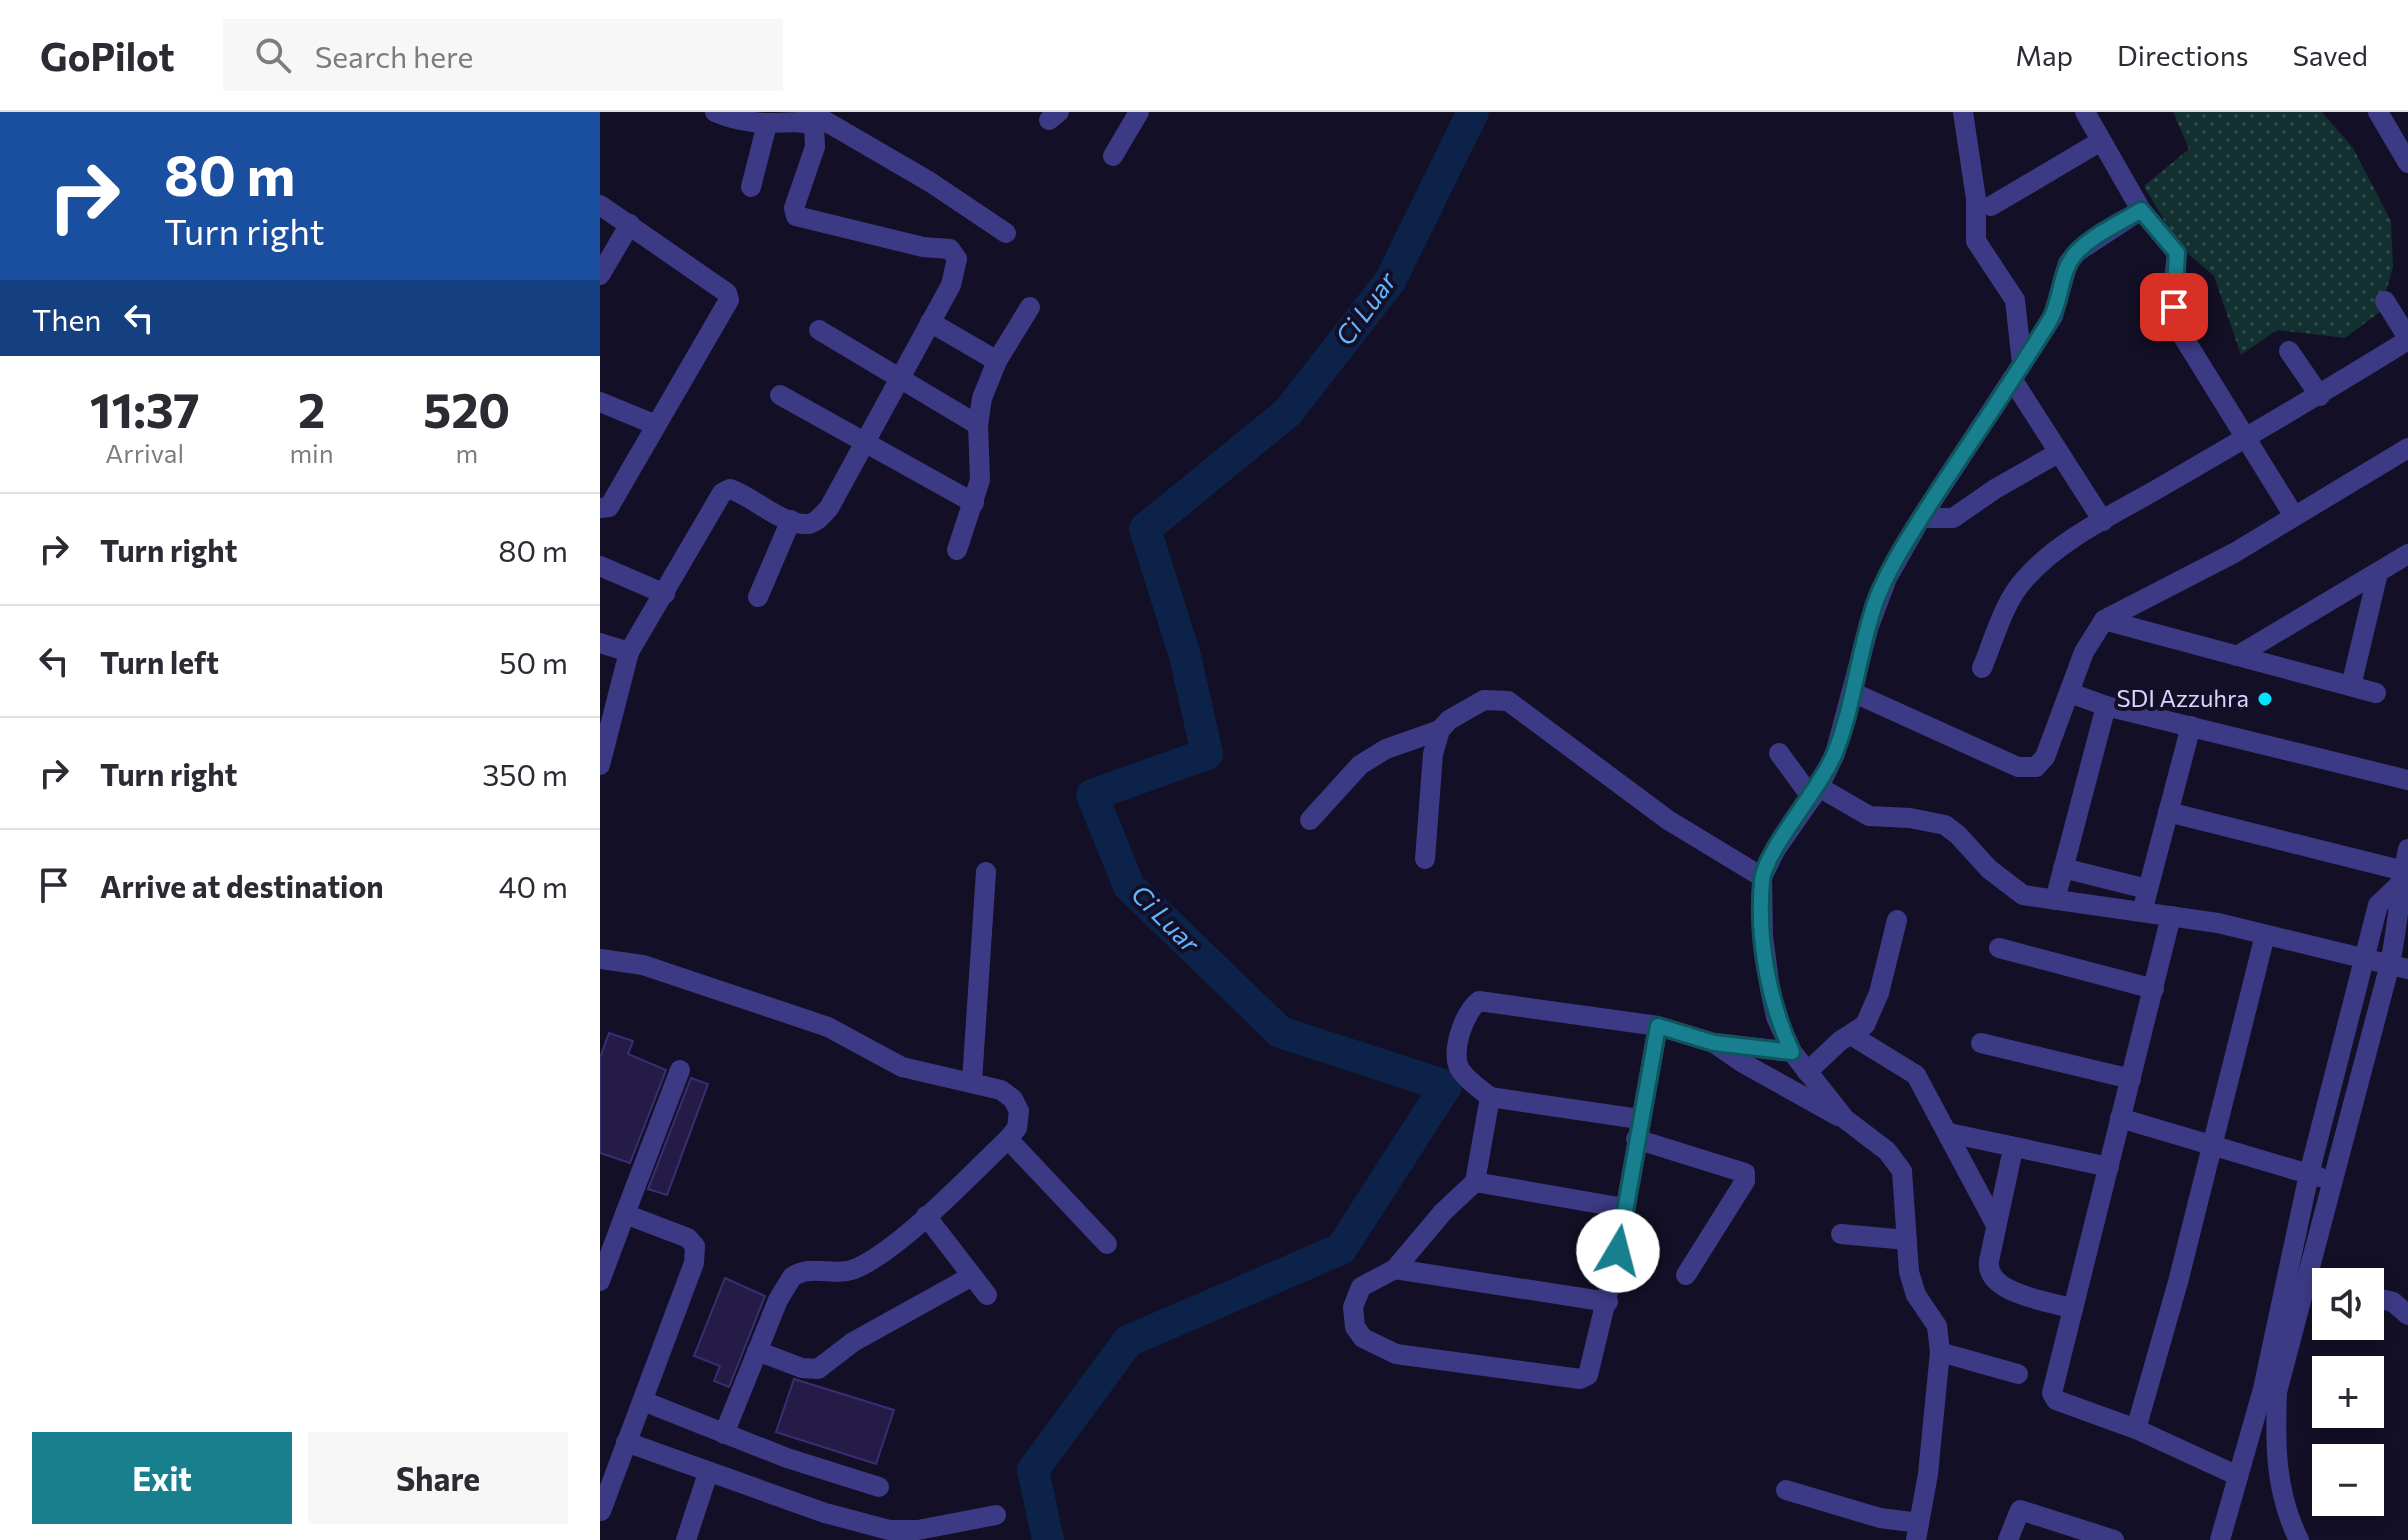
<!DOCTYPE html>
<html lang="en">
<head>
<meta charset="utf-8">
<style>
	:root { --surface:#fff; --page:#f7f7f7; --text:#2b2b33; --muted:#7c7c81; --line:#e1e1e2; --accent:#187f8f }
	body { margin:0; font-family:Commissioner,sans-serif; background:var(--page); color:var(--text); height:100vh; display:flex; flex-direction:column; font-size:30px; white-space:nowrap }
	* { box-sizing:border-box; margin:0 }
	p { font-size:26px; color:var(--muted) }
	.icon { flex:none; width:44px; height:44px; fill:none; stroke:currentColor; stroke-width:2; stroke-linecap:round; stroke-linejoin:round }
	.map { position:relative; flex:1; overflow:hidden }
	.panel { display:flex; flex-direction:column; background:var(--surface); width:600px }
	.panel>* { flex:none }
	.top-card { background:#1a4fa0; color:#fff; overflow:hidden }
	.buttons { position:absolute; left:1712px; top:1156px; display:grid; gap:16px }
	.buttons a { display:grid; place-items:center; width:72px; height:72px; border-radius:0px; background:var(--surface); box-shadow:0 4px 12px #0003; font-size:40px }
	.pin { position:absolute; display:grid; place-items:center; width:68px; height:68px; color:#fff; margin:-34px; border-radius:16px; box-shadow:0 4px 12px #0006 }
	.me { position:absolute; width:88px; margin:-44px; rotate:8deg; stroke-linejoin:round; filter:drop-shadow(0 0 6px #0008) }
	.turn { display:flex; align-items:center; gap:28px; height:168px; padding:0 32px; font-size:36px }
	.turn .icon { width:104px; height:104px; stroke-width:2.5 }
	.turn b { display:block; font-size:56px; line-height:68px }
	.then { display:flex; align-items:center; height:76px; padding:0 32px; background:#0003; gap:16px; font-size:30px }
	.eta { display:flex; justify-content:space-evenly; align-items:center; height:136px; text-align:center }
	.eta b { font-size:48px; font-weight:700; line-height:56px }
	.button { display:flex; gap:16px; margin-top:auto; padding:16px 32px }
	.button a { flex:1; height:92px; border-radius:0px; background:var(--accent); color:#fff; font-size:32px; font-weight:700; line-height:92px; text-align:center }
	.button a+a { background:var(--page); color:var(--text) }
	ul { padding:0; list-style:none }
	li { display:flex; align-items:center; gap:24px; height:112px; padding:0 32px; border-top:2px solid var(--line) }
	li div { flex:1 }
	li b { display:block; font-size:30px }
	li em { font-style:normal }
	header { display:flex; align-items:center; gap:48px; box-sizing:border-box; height:112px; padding:0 40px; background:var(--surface); border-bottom:2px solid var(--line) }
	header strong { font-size:38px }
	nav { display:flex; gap:44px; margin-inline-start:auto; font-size:28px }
	.search { width:560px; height:72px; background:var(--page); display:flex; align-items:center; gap:20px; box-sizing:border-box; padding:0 28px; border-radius:0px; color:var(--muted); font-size:30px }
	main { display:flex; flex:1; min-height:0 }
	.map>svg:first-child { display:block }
	.grass { fill:url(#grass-dots) }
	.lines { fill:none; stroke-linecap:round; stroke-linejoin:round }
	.river { stroke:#0c2248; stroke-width:32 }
	.building { fill:#241b47; stroke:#3b2d73; stroke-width:2 }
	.minor { stroke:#3d3a85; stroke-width:20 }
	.route-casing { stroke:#10535d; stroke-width:20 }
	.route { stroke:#187f8f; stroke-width:14 }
	.poi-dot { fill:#00e5ff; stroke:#130f26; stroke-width:3 }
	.labels { text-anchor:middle; stroke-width:8; stroke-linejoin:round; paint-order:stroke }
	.poi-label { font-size:24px; fill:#d9d4ff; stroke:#130f26; text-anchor:end }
	.water-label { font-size:26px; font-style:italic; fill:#62b6ff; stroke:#130f26 }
</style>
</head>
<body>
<header>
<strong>GoPilot</strong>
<div class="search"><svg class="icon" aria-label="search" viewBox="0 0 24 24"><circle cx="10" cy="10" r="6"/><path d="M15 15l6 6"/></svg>Search here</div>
<nav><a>Map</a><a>Directions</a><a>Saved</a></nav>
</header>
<main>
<section class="panel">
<div class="top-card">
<div class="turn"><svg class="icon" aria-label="right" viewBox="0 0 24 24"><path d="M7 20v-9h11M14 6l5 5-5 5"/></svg><div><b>80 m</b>Turn right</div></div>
<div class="then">Then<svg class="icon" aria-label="left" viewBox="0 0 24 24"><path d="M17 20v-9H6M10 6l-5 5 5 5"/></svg></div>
</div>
<div class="eta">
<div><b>11:37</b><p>Arrival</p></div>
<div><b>2</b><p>min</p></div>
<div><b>520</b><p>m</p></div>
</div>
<ul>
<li><svg class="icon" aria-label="right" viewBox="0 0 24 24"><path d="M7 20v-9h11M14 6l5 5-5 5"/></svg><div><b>Turn right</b></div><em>80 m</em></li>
<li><svg class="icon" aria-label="left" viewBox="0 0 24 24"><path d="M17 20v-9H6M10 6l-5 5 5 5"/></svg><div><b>Turn left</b></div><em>50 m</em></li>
<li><svg class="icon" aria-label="right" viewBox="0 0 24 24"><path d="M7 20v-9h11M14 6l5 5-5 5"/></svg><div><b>Turn right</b></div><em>350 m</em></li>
<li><svg class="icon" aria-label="arrive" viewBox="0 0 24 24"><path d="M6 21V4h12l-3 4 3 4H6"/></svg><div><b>Arrive at destination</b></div><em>40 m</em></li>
</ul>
<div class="button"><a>Exit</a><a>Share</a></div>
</section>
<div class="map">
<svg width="1808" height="1428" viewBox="0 0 1808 1428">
	<defs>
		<pattern id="grass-dots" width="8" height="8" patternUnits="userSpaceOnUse" patternTransform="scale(2)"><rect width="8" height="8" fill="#12302f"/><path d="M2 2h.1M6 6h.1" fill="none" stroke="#344d4e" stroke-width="1.8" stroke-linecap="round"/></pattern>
	</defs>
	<rect width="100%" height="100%" fill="#130f26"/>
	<path class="grass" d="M 1573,0 L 1722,0 L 1753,36 L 1791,109 L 1793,155 L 1780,200 L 1745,226 L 1677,218 L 1641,243 L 1614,164 L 1579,134 L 1544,74 L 1589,37 Z"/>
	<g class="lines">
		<path class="river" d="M 448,1428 L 433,1358 L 528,1229 L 741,1137 L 846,974 L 680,920 L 529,774 L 492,683 L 607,642 L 585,544 L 545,417 L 688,300 L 790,169 L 873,0"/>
	</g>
	<g class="building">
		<path d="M 9,921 L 33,929 L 28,942 L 66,958 L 30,1051 L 0,1041 L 0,946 Z"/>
		<path d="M 91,966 L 108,972 L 67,1083 L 48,1077 Z"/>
		<path d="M 125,1166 L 165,1184 L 129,1275 L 114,1269 L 120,1254 L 94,1244 Z"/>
		<path d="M 194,1267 L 294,1298 L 276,1352 L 176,1320 Z"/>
	</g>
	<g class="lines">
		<g class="minor">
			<path d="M 1485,0 L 1541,98 L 1577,141 L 1573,177 L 1579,218 L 1694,404"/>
			<path d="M 1778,0 L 1808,51"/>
			<path d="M 205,6 L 215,3 L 330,70 L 406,121"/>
			<path d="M 449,8 L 459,0"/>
			<path d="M 513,44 L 539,0"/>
			<path d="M 151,75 L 167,12"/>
			<path d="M 0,93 L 127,181 L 129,188 L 9,395 L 0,396"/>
			<path d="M 1391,94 L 1501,29"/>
			<path d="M 0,163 L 30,112"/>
			<path d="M 1785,189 L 1808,226"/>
			<path d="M 330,210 L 397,249"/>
			<path d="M 219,218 L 378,313"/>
			<path d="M 1689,239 L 1720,284"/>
			<path d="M 1422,252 L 1453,204 L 1468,151 L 1477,140 L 1541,98"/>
			<path d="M 1412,267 L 1503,409"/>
			<path d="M 180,283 L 374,391"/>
			<path d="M 0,290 L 56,313"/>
			<path d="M 1321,406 L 1353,406 L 1395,377 L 1458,341"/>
			<path d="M 357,438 L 380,368 L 378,313 L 382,286 L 397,249 L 430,195"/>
			<path d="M 0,454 L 65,482"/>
			<path d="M 158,485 L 191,408"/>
			<path d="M 1504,508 L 1776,581"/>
			<path d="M 0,531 L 29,540"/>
			<path d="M 1637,544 L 1808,442"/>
			<path d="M 1382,556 C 1394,528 1403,491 1424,468 C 1460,426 1519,400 1566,372 C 1647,325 1728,278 1808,228"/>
			<path d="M 1751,574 L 1778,461"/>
			<path d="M 1252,580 L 1418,655 L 1436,655 L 1445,645 L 1484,540 L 1504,508 L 1634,441 L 1808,336"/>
			<path d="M 1470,581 L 1506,594 L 1808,668"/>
			<path d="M 1179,641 L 1212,686"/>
			<path d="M 0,653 L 29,540 L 122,381 L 130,377 C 154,385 183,414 208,412 C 217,411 223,402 229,396 L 351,173 L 357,147 L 350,137 L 323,135 L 196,104 L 194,96 L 215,35 L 214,14 C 196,7 183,12 164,11 C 147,10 131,7 115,0"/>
			<path d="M 1219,675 L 1269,704 L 1310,706 L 1345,713 L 1358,723 L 1389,757 L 1423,783 L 1618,811 L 1808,857"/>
			<path d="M 1568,700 L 1804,759"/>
			<path d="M 710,708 L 760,653 L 786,637 L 840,618"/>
			<path d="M 825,747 L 833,642 L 840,618 L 849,608 L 884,588 L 908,589 L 1068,708 L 1162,765"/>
			<path d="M 1463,756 L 1547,777"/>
			<path d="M 1455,788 L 1506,594"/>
			<path d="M 1542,800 L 1591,614"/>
			<path d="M 1571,804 L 1452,1281 L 1456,1288 L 1536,1317 L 1636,1363"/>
			<path d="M 1399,836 L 1554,877"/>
			<path d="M 0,847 L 43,853 L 228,915 L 302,955 L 401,978 L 413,987 L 419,999 L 417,1016 L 408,1027 C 369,1064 304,1134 257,1156 C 236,1166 212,1151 192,1165 L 178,1188 L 124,1322"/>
			<path d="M 1058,914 L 1018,1139 L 988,1263 L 980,1267 L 796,1242 L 763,1226 L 755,1215 L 753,1195 L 761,1175 L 795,1157 L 843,1100 L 875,1070 L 890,985 C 880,977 868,969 861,959 C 849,942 864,900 879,889 L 1058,914 L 1114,931 L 1143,951 L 1238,1004"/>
			<path d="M 1251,923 L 1316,963 L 1396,1113"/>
			<path d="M 1116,931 L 1192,940"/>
			<path d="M 1381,931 L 1531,967"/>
			<path d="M 1207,960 L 1240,929 L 1265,913 L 1279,881 L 1297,808"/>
			<path d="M 372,969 L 386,760"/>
			<path d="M 890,985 L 1039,1007"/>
			<path d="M 1520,1006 L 1719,1065"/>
			<path d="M 1349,1021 L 1509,1055"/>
			<path d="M 408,1027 L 507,1132"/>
			<path d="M 1036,1027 L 1145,1061 L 1145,1069 L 1086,1163"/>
			<path d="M 1413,1037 L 1389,1149 C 1385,1182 1449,1189 1473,1197"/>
			<path d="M 875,1070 L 1024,1096"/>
			<path d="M 25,1102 L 80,958"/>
			<path d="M 326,1104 L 387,1183"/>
			<path d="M 1241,1122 L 1307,1128"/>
			<path d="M 795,1157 L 1008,1190"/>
			<path d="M 0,1169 L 25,1102 L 88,1126 L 95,1134 L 94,1151 L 1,1399"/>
			<path d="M 1773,1185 L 1793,1190 L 1808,1203"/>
			<path d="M 157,1239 L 202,1256 L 218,1257 L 253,1230 L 372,1164"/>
			<path d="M 1340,1240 L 1418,1262"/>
			<path d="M 43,1289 L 187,1346 L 279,1375"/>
			<path d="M 1536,1317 L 1578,1170 L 1665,823"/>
			<path d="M 26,1330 L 225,1401 L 289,1418 L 318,1418 L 396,1403"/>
			<path d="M 1186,1378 L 1280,1406 L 1319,1411"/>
			<path d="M 86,1428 L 108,1361"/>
			<path d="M 1316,1428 L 1328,1362 L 1340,1240 L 1337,1214 L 1316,1183 L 1309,1160 L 1302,1059 L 1287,1039 L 1245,1007 L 1192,940 L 1176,905 L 1170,877 L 1163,824 L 1162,765 L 1176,737 L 1219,675 L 1235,642 L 1269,514 L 1287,466 L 1321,406 L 1422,252 L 1415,188 L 1376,129 L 1376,87 L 1363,0"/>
			<path d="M 1408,1428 L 1420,1398 L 1514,1428"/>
			<path d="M 1620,1428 L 1663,1277 L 1709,1062 L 1778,793 L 1800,772"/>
			<path d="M 1699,1428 C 1675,1380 1675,1332 1677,1280 L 1790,852 C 1798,813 1800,775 1808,737"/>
		</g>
	</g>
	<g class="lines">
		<g class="route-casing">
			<path id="route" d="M 1018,1139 L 1058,914 L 1114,931 L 1192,940 C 1168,888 1157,826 1162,769 C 1165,738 1219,679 1234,643 C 1255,593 1258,537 1277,486 C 1292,449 1316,414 1337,381 C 1375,323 1414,267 1450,208 C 1462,188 1459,160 1476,141 C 1492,123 1520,111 1541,98 L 1577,141 L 1574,195"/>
		</g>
		<use href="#route" class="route"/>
	</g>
	<circle class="poi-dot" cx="1665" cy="587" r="8"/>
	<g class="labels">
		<g class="poi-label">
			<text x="1649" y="595">SDI Azzuhra</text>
		</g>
		<g class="water-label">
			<text transform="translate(766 197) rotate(-54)" y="9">Ci Luar</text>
			<text transform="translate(565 807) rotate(45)" y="9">Ci Luar</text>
		</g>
	</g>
</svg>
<div class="buttons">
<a><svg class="icon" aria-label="sound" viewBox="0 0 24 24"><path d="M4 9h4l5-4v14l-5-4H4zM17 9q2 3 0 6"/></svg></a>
<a>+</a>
<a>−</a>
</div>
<div class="pin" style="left:1574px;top:195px;background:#d93025"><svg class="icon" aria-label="arrive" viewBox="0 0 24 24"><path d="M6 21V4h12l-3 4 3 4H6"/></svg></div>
<svg class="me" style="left:1018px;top:1139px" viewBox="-20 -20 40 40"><circle r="19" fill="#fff"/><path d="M0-13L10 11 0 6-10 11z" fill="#187f8f"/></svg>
</div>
</main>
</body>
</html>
